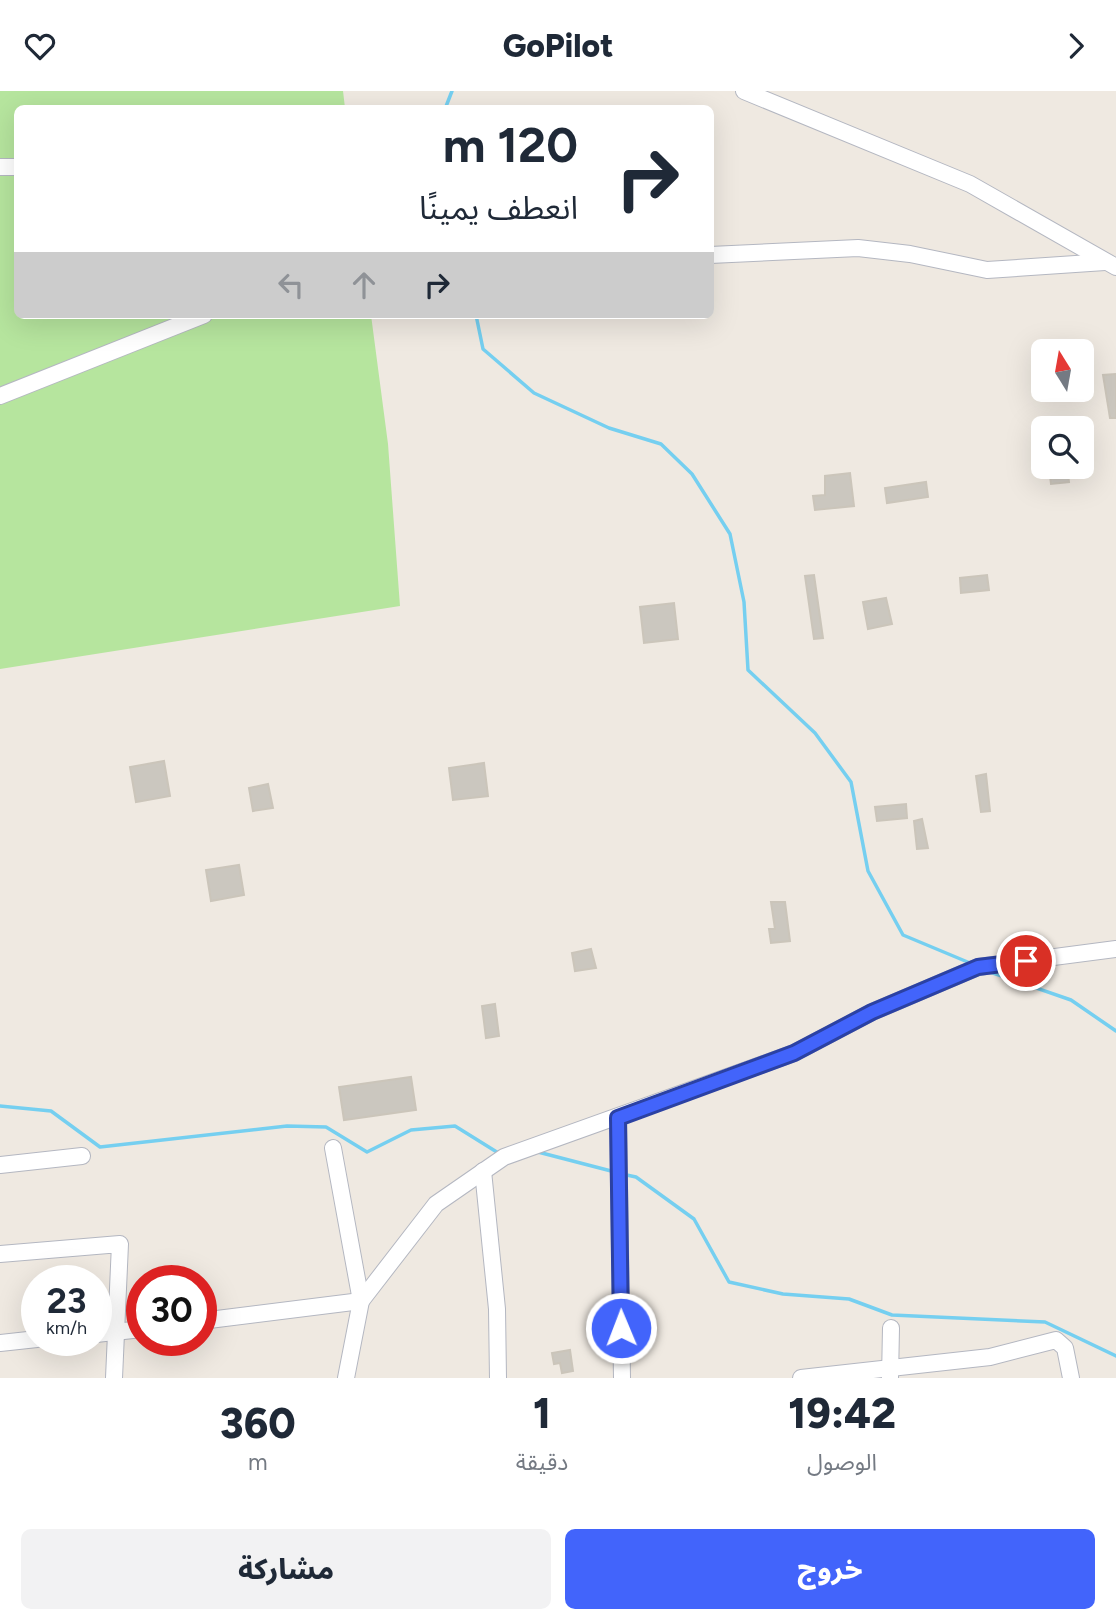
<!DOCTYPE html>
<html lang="ar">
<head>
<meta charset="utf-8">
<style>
	:root { --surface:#fff; --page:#f2f2f3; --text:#1f2937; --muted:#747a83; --accent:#4264fb }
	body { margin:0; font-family:Figtree,"Noto Sans Arabic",sans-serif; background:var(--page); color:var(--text); direction:rtl; height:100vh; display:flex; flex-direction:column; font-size:26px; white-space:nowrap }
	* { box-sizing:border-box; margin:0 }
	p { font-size:23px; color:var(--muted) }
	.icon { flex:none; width:38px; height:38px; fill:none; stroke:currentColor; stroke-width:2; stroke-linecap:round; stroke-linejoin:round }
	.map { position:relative; height:1287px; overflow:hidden; direction:ltr }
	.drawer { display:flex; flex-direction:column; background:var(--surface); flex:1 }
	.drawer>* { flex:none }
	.guide { position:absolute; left:14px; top:14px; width:700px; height:214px; border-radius:10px; box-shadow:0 7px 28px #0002; direction:rtl; background:#fff; color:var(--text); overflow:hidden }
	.needle { width:46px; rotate:349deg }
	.fabs { position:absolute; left:1031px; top:248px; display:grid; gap:14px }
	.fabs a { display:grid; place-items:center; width:63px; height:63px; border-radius:10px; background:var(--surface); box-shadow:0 7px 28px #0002; font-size:35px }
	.speed { position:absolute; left:21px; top:1174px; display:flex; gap:14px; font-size:35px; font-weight:700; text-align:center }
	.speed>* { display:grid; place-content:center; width:91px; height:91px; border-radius:50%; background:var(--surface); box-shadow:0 7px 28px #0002; line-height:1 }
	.speed small { font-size:18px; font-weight:400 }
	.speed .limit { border:10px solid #d22; background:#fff; color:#111 }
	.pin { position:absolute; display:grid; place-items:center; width:60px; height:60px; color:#fff; margin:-30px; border:4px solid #fff; border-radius:50%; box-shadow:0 2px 7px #0007 }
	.me { position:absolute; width:77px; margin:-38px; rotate:359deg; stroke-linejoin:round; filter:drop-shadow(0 0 5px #0008) }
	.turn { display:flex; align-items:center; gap:24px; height:147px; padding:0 21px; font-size:32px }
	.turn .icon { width:91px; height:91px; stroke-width:2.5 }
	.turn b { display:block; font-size:49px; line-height:60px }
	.lanes { display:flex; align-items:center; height:66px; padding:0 21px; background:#0003; justify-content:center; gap:35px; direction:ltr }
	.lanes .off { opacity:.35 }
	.eta { display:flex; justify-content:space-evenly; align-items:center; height:119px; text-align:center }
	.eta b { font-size:42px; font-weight:800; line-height:49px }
	.primary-button { display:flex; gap:14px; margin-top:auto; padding:14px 21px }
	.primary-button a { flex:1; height:80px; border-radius:10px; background:var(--accent); color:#fff; font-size:28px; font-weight:800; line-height:80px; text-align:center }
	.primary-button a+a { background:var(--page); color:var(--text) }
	header { display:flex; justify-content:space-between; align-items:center; height:91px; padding:0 21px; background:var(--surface); font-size:32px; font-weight:800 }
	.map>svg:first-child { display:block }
	.green { fill:#b6e59e }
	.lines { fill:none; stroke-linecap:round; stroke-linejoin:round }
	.stream { stroke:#75cff0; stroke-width:3.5 }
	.building { fill:#cbc7bf; stroke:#cbc5ba; stroke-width:2 }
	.minor-casing { stroke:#b4b7c1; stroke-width:18 }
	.minor { stroke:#fff; stroke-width:16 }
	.route-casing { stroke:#2b41a3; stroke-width:18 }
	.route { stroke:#4264fb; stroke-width:12 }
</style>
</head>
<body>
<header><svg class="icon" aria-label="forward" viewBox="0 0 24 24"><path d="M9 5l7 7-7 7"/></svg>GoPilot<svg class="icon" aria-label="heart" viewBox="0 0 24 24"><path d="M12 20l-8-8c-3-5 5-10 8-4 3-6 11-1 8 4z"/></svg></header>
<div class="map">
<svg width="1116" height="1287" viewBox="0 0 1116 1287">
	<rect width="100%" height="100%" fill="#efe9e1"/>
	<path class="green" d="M 0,0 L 343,0 L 345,17 L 18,18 L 18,224 L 371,224 L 388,353 L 400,515 L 0,578 Z"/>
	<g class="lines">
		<g class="stream">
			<path d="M 445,18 L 452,0"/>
			<path d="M 476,224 L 483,258 L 534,302 L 609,337 L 661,353 L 692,383 L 730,443 L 744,511 L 748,579 L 815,642 L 851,691 L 868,780 L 903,844 L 970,872"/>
			<path d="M 990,881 L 1071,909 L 1116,940"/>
			<path d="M 0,1015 L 51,1020 L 100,1056 L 287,1035 L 326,1036 L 367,1061 L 411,1039 L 455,1035 L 500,1063"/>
			<path d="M 538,1061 L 615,1081"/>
			<path d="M 622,1083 L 636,1086 L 694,1128 L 729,1191 L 783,1203 L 849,1208 L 892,1224 L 1045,1231 L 1116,1265"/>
		</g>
	</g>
	<g class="building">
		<path d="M 1116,283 L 1116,327 L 1110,327 L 1103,284 Z"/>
		<path d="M 1049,376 L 1067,376 L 1069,391 L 1051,393 Z"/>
		<path d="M 850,382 L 854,415 L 815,419 L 813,405 L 825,404 L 825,385 Z"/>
		<path d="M 926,391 L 928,406 L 887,412 L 885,397 Z"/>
		<path d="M 814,484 L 823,547 L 814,548 L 805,485 Z"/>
		<path d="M 987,484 L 989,499 L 961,502 L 960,487 Z"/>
		<path d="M 886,507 L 892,533 L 868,538 L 863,511 Z"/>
		<path d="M 674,512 L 678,548 L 644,552 L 640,516 Z"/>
		<path d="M 164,670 L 170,705 L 136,711 L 130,676 Z"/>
		<path d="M 484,672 L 488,705 L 453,709 L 449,677 Z"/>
		<path d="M 986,683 L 990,720 L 981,721 L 976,685 Z"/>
		<path d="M 268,693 L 273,717 L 253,720 L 249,697 Z"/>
		<path d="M 906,713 L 907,727 L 877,730 L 875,716 Z"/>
		<path d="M 922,728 L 928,757 L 917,758 L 914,730 Z"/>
		<path d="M 239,774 L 244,804 L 211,810 L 206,779 Z"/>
		<path d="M 771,811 L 785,811 L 790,850 L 771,852 L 769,838 L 775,838 Z"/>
		<path d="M 591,858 L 596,877 L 575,880 L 572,862 Z"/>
		<path d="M 495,913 L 499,945 L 486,947 L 482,915 Z"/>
		<path d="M 411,986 L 416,1019 L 344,1029 L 339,996 Z"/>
		<path d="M 570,1259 L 573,1280 L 562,1282 L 560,1272 L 554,1273 L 552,1262 Z"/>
	</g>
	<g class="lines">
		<g class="minor-casing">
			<g id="minor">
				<path d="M 744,0 L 970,93 L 1116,176"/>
				<path d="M 0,76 L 18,76"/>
				<path d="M 710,164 L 858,157 L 910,163 L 987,179 L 1105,171"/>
				<path d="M 0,305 L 204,224"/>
				<path d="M 618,1027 L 622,1287"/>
				<path d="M 333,1057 L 361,1210 L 346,1287"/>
				<path d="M 0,1074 L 82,1065"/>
				<path d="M 483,1080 L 497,1218 L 498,1287"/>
				<path d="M 0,1163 L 120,1153 L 114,1287"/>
				<path d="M 201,1230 L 361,1210 L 436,1113 L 504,1066 L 794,962 L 872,921 L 978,876 L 1116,858"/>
				<path d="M 96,1243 L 142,1238"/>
				<path d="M 0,1252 L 37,1248"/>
				<path d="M 801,1287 L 990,1266 L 1056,1249 L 1065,1257 L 1071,1287"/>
				<path d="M 890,1287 L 891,1237"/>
			</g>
		</g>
		<use href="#minor" class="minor"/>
	</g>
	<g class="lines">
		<g class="route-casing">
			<path id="route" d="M 621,1237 L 618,1027 L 794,962 L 872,921 L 978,876 L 1026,870"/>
		</g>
		<use href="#route" class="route"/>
	</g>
</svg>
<div class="fabs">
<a><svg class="needle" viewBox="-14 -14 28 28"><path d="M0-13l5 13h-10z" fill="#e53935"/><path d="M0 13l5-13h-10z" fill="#747a83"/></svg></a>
<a><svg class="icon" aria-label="search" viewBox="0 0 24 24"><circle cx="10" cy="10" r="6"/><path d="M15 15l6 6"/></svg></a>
</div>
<div class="speed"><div>23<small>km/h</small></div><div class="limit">30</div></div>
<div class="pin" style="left:1026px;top:870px;background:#d93025"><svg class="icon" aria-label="arrive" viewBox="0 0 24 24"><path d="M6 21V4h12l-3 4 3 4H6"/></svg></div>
<svg class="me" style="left:621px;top:1237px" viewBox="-20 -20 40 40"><circle r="17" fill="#4264fb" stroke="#fff" stroke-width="3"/><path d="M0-11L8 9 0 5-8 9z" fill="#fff"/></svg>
<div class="guide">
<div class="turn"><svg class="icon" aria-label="right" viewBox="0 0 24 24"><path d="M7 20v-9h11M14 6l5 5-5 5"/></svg><div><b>120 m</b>انعطف يمينًا</div></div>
<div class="lanes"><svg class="icon off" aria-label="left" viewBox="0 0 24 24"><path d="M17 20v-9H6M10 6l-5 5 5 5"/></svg><svg class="icon off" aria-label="ahead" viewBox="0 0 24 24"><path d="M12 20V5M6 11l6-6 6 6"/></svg><svg class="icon" aria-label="right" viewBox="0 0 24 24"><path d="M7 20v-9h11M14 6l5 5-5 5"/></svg></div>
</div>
</div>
<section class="drawer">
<div class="eta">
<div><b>19:42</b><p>الوصول</p></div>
<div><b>1</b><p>دقيقة</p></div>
<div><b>360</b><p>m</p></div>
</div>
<div class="primary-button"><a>خروج</a><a>مشاركة</a></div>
</section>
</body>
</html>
